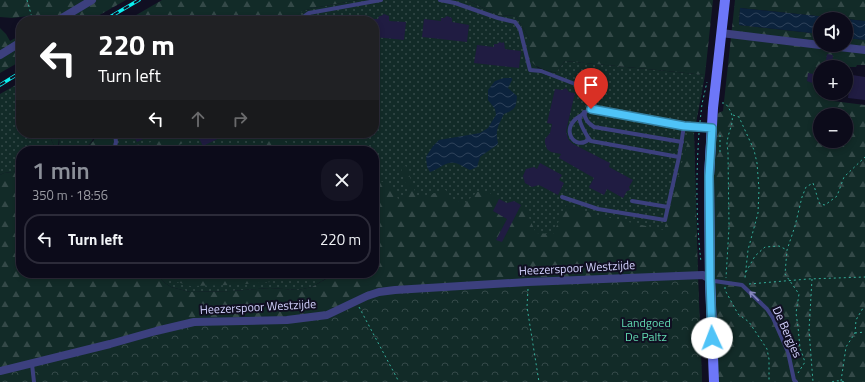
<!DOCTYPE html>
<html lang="en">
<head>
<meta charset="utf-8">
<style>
	:root { --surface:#0c0b1a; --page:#151423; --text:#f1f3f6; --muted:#9a9ba2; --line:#2c2b39; --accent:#8c9099 }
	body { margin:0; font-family:"Titillium Web",sans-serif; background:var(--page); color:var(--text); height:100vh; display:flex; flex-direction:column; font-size:15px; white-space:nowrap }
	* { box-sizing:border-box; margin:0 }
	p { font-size:13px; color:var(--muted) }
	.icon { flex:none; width:22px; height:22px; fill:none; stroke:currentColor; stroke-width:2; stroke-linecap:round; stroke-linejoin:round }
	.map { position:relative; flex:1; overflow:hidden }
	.panel { position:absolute; left:16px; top:146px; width:363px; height:132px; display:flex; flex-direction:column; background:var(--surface); border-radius:16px; box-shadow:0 2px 6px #0003,0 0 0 1px var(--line) }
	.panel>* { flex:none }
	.hud { position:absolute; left:16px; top:16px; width:363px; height:122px; border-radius:16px; box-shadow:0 2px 6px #0003,0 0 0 1px var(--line); background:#202124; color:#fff; overflow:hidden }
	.tools { position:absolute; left:813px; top:12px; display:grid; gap:8px }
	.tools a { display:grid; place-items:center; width:40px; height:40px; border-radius:50%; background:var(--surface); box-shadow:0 2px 6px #0003,0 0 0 1px var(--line); font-size:20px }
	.pin { position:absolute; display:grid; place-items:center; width:34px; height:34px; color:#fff; margin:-41px -17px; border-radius:50% 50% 50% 0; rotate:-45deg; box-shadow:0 0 4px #0007 }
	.pin .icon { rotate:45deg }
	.me { position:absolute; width:44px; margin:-22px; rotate:358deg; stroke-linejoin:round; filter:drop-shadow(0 0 3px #0008) }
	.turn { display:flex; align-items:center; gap:14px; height:84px; padding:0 16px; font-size:18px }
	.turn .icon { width:52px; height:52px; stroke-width:2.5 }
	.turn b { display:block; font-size:28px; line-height:34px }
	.lanes { display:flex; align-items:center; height:38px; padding:0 16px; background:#0003; justify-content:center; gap:20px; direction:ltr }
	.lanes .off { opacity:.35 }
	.round { display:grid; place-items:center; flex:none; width:42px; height:42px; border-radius:16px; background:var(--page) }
	.headline { display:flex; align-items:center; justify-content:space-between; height:68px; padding:0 16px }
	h1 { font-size:24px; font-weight:600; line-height:30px; color:var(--accent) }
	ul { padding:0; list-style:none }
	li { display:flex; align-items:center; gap:12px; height:50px; margin:0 8px 6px; padding:0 8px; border:2px solid var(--line); border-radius:16px }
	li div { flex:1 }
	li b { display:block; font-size:15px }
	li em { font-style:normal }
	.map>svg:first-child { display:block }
	.grass { fill:url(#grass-dots) }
	.forest { fill:url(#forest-firs); fill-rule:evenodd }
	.park { fill:url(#park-crowns) }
	.water { fill:url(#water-waves) }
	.building { fill:#201c42 }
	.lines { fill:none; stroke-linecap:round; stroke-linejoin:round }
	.path { stroke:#34ae9b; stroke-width:1; stroke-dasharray:2 3; stroke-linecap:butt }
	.service { stroke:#3c407e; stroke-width:4 }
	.minor { stroke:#3c407e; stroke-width:8 }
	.secondary { stroke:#6d77f8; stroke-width:10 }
	.rail-casing { stroke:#0beeef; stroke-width:3.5 }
	.rail { stroke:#100f22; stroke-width:2; stroke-dasharray:6; stroke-linecap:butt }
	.oneway { stroke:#8788be }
	.route-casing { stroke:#337fa1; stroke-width:10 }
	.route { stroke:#4fc3f7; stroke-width:7 }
	.labels { text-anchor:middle; stroke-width:4; stroke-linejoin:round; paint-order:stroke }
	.street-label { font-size:12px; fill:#d2d1fd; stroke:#100f22 }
	.park-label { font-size:12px; fill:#61d9b0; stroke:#100f22 }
</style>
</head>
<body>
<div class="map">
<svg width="865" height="382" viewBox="0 0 865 382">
	<defs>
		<pattern id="grass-dots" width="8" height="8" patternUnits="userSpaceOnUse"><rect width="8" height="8" fill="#122b28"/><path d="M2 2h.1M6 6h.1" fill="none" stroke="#344948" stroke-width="1.8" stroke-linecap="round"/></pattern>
		<pattern id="forest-firs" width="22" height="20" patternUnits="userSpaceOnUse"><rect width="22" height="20" fill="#122b28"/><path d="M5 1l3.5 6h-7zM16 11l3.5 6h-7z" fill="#344948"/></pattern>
		<pattern id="park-crowns" width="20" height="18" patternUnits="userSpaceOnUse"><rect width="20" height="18" fill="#122b28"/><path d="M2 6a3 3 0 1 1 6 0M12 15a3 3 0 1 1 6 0" fill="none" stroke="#344948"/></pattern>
		<pattern id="water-waves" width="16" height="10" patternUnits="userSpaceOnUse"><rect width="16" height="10" fill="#0c233d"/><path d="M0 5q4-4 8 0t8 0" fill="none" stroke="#2e425a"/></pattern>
	</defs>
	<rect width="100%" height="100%" fill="#100f22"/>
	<g class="grass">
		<path d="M 358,0 L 467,0 L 498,15 L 516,16 L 530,40 L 534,64 L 538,68 L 556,73 L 557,71 L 565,61 L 657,70 L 705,75 L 694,134 L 698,275 L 332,275 L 312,287 L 298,290 L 270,288 L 232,291 L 190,292 L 171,287 L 165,283 L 156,273 L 374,273 L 374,151 L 111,151 L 115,140 L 113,133 L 374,133 L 374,21 L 295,21 L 296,16 L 303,11 L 313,8 Z"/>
		<path d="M 21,82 L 21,133 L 48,133 L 56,150 C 61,145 60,138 56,133 L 95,133 C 94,141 88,145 83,151 L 21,151 L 21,171 L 4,173 L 0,175 L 0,94 Z"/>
	</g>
	<g class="forest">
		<path d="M 0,0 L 126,0 L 89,21 L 44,21 L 47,19 L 35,15 L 13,18 L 0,17 Z"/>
		<path d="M 162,0 L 358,0 L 313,8 L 303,11 L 297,16 L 295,21 L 126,21 Z"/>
		<path d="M 467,0 L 713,0 L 705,75 L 657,70 L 565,61 L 557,71 L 557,73 C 551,71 543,70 538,67 C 530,63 522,47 530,40 L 516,16 L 498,15 Z"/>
		<path d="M 735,0 L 865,0 L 865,21 L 740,8 L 739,25 L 820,34 L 820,45 L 846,45 L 846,38 L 865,40 L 865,65 L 857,65 L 856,67 L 820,67 L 820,93 L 833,93 L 833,101 L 865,105 L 865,382 L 717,382 L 710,185 L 718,113 L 723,111 ZM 820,115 L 846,115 L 846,141 L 820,141 Z"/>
		<path d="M 0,28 L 6,34 L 10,41 L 21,35 L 21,61 L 0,73 Z"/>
		<path d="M 48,133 L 56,133 L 59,138 L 58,148 L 56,150 Z"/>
		<path d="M 95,133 L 113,133 L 115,140 L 111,151 L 83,151 L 94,140 Z"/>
		<path d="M 168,133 L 191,133 C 184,149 170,145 157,151 L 123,151 L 136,145 L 145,144 L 154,141 L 167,135 Z"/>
		<path d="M 270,133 L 272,133 L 288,144 L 291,151 L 260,151 L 263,148 Z"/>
		<path d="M 694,134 L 698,282 L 702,382 L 0,382 L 0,175 L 4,173 L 21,171 L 21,273 L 156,273 L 165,283 L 171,287 L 190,292 L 232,291 L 270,288 L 298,290 L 312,287 L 331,276 L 324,276 L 325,273 L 374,273 L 374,178 L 379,181 L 391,184 L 398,199 L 409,196 L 401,168 L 406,166 L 417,197 L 426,197 L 442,190 L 446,190 L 448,198 L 465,203 L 477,192 L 487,191 L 498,199 L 499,213 L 511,214 L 521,208 L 526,211 L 536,233 L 553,234 L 566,205 L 597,215 L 664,230 L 689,137 Z"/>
		<path d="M 164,273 L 273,273 L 271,282 L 231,285 L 190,286 L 174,281 L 169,278 Z"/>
	</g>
	<path class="park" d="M 698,275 L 702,382 L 0,382 L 0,374 L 196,324 L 317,320 L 378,294 Z"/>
	<g class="water">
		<path d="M 740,8 L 865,21 L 865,40 L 846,38 L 846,19 L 820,19 L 820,34 L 739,25 Z"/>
		<path d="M 504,78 L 512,78 L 512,80 L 508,88 L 517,96 C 516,109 515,109 504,114 C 498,126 495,130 498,143 L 497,145 L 484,154 L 480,157 L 477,167 L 470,170 C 466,168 460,164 455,163 C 446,161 439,169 430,172 L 427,167 L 426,157 L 433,146 L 439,140 L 480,133 L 488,128 L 496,115 L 495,109 L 488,100 L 488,90 L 495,81 Z"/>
	</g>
	<g class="building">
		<path d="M 384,14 L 389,16 L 389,21 L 406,22 L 404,40 L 374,37 L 374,19 L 378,19 L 379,16 L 381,16 Z"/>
		<path d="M 447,16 L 452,18 L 452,22 L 469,25 L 467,42 L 422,37 L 424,19 L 441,21 L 441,18 L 444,18 Z"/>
		<path d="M 500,42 L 502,43 L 504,42 L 505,49 L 521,51 L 519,68 L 474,63 L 477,45 L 494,47 L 494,44 L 497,44 Z"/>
		<path d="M 827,54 L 833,55 L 832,67 L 825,67 Z"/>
		<path d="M 815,71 L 820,72 L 820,77 L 817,77 L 816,82 L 812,82 L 812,83 L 807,81 L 808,73 L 814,74 Z"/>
		<path d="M 846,74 L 865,77 L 865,100 L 848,98 L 849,91 L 846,91 Z"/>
		<path d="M 593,77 L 599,85 L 592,90 L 586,81 Z"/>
		<path d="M 566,88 L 569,92 L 575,93 L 566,131 L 568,139 L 573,144 L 610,163 L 609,167 L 633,180 L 629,187 L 630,190 L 627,191 L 623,198 L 607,189 L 604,195 L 590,188 L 589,187 L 594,178 L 559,158 L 561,154 L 551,152 L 547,149 L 545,143 L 545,139 L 550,133 L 552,124 L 547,123 L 555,89 L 562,90 Z"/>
		<path d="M 132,133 L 155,133 L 137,142 Z"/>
		<path d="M 196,133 L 230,133 L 203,146 Z"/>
		<path d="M 540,163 L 562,175 L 559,180 L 564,183 L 558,195 L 539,185 L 532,187 L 525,183 L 523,176 L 526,169 L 534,167 L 537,169 Z"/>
		<path d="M 499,199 L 507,203 L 514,201 L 521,205 L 502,242 L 496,240 L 507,219 L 493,211 Z"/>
	</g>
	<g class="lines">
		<g class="path">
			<path d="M 27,0 L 33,21"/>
			<path d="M 722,103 L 725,103 C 739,120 729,125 727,143 C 727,146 728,150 728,153 L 729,227 L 726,278"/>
			<path d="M 733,115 L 739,117 L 754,150 L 757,163 L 759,189 L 758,213 L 748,250 L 745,278 L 744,280"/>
			<path d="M 700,122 L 702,104 L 707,82"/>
			<path d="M 699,133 C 696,176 696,219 701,262"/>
			<path d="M 720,152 L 720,132"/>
			<path d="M 746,272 L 755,256 L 765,247 L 779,246 L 787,250"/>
			<path d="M 812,279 L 809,330 L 813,382"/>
			<path d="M 749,284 L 808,279 L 865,277"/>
			<path d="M 725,287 L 725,290 L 738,314 L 749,322 L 767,349 L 769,359 L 769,382"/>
			<path d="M 528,289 L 527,307 L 539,382"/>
			<path d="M 359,307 L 399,382"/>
			<path d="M 855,333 L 865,332"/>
			<path d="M 798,373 L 805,362 L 800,348 L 798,327 L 796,313 L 799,294 L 785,274 L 787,250 L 795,226 L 802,197 L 806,187 L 813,183 C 816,191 817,198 820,204 L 825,205 L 837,196 L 844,177 L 865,157"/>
			<path d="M 841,381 L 846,347 L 855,333 L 856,320 L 863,308 L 865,307"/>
			<path d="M 832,382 C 836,380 841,381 846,382"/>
		</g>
		<g class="service">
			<path d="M 440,0 L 455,3 L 498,18 L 515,22 L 520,29 L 530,70 L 541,71 L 583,87 L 598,110"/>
			<path d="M 299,21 L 302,18 L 309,13 L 381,0"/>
			<path d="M 584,112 C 585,120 588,123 594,127 L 682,142"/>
			<path d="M 580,116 C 558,129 576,152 589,139"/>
			<path d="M 684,126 L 679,157 L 591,141 L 589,139 C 586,134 578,122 580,117 C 582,113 587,111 591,109 L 684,126 L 711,128"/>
			<path d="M 114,151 L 116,142 L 115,133"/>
			<path d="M 562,197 L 598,209 L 665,220 L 679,157"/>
			<path d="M 632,201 L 668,207"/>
			<path d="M 710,279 L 714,281 L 742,285 L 767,309 L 773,318 L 788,352 L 794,380 L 796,382"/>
			<path d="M 32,364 L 34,382"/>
		</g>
		<g class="minor">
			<path d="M 57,21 L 92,0"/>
			<path d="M 721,33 L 820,45"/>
			<path d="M 822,45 L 865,50"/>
			<path d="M 0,55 L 21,42"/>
			<path d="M 0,371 L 110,344 L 156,331 L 194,322 L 287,320 L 327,315 L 367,296 L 379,292 L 395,290 L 528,282 L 703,275 L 710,279"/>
		</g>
		<path class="secondary" d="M 714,382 L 710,279 L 709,176 L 713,108 L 725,0"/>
		<g class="rail-casing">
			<g id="rail">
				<path d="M 103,21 L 139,0"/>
				<path d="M 0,85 L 21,72"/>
			</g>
		</g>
		<use href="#rail" class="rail"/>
	</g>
	<defs><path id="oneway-shaft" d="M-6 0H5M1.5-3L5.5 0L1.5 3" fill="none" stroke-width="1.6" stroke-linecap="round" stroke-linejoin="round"/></defs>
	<use class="oneway" href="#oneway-shaft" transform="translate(754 296) rotate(-135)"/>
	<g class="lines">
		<g class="route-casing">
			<path id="route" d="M 591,109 L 684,126 L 712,128 L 709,176 L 710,279 L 712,338"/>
		</g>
		<use href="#route" class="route"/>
	</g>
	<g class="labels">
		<g class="street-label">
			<text transform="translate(577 268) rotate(-3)" y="4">Heezerspoor Westzijde</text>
			<text transform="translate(258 307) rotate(-3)" y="4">Heezerspoor Westzijde</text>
			<text transform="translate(787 332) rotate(66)" y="4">De Bergjes</text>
		</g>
		<g class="park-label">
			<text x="646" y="327">Landgoed<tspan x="646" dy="14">De Paltz</tspan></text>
		</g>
	</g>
</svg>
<div class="tools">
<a><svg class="icon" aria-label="sound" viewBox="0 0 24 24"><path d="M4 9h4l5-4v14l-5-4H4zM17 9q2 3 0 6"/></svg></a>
<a>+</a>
<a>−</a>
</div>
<div class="pin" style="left:591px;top:109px;background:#d93025"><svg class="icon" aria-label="arrive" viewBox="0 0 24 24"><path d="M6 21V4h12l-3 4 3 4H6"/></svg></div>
<svg class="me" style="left:712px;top:338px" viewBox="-20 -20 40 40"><circle r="19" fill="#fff"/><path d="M0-13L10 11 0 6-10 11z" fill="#4fc3f7"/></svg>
<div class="hud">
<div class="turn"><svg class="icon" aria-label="left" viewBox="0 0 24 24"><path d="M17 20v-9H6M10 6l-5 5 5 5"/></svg><div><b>220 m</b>Turn left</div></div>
<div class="lanes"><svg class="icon" aria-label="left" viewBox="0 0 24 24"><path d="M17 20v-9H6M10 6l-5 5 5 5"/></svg><svg class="icon off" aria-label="ahead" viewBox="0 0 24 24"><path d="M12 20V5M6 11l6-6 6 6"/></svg><svg class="icon off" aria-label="right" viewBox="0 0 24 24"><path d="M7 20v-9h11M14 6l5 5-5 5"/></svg></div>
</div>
<section class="panel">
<div class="headline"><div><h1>1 min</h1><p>350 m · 18:56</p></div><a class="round"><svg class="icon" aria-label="close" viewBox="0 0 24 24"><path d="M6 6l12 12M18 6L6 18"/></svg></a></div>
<ul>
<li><svg class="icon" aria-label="left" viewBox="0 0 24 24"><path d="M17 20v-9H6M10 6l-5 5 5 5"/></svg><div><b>Turn left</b></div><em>220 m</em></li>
</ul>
</section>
</div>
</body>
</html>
